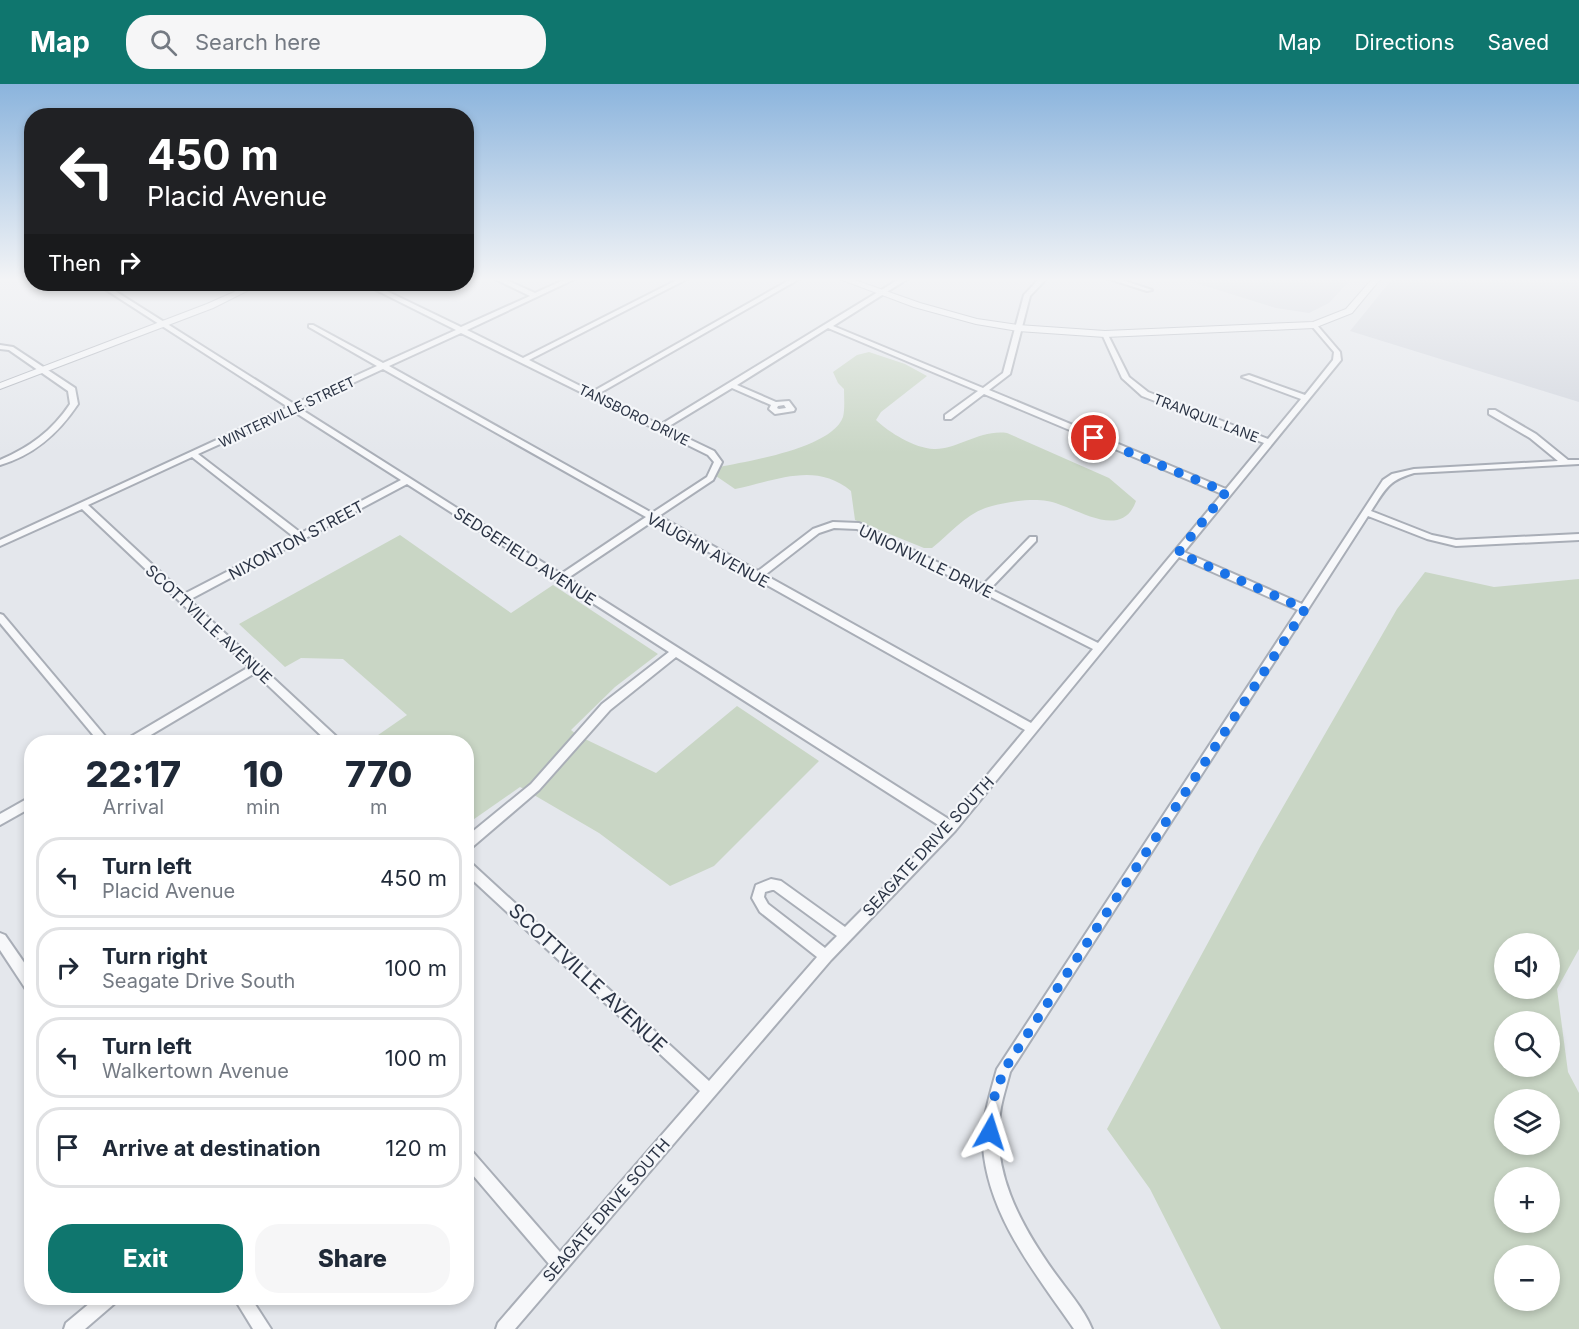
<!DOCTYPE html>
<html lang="en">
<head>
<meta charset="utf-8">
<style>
	:root { --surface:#fff; --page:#f6f6f7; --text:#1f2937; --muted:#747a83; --line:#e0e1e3; --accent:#0f766e }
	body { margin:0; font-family:Inter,sans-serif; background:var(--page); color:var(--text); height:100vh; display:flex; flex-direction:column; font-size:22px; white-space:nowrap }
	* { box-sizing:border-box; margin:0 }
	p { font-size:20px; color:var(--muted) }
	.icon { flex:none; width:33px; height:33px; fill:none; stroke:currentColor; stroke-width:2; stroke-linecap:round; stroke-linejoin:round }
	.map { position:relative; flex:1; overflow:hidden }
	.panel { position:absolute; left:24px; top:651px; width:450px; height:570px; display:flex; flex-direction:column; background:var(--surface); border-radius:24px; box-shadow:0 3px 9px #0003 }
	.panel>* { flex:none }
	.hud { position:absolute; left:24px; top:24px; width:450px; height:183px; border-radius:24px; box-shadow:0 3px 9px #0003; background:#202124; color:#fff; overflow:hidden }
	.tools { position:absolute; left:1494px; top:849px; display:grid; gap:12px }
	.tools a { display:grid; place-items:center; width:66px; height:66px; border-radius:50%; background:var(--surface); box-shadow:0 3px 9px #0003; font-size:30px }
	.pin { position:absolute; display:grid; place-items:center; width:51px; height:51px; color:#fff; margin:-26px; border:3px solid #fff; border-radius:50%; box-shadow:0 2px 6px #0007 }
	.me { position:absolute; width:66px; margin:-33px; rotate:6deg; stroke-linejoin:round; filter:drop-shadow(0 0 4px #0008) }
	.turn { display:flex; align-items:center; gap:21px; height:126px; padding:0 24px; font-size:27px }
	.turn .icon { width:78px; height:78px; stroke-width:2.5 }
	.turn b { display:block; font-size:42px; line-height:51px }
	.then { display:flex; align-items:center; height:57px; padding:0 24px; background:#0003; gap:12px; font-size:22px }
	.eta { display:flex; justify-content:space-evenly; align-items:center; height:102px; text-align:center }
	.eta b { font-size:36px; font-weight:800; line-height:42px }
	.primary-button { display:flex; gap:12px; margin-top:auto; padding:12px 24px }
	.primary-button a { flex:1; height:69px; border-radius:24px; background:var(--accent); color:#fff; font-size:24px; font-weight:800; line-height:69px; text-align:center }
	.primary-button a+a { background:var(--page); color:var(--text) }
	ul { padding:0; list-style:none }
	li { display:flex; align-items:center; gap:18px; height:81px; margin:0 12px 9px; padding:0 12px; border:3px solid var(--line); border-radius:24px }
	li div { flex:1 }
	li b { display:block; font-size:22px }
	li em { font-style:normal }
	header { display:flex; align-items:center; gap:36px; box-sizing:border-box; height:84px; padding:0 30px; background:var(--accent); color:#fff }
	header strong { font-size:28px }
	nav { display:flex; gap:33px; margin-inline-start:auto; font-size:21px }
	.search { width:420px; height:54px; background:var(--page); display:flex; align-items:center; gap:15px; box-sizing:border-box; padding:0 21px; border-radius:24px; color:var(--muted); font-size:22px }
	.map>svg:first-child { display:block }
	.built { fill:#d2d6de }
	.green { fill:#c9d6c5; fill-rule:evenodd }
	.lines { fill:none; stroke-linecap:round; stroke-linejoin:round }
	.minor-casing { stroke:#a9aeb7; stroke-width:4 }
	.tertiary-casing { stroke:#a9aeb7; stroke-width:2 }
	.minor { fill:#f7f8fa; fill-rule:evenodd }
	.tertiary { fill:#f7f8fa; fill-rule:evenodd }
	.route { stroke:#1a73e8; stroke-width:10; stroke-dasharray:0 18 }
	.labels { text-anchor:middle; stroke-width:4.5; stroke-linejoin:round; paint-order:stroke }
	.far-street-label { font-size:14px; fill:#2b3445; stroke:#f4f6f9 }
	.street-label { font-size:16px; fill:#2b3445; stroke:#f4f6f9 }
	.near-street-label { font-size:20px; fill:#2b3445; stroke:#f4f6f9 }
</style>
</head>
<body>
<header>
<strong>Map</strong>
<div class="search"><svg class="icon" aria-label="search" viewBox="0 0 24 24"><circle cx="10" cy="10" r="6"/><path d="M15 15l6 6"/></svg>Search here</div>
<nav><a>Map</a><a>Directions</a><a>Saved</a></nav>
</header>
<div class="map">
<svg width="1579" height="1245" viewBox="0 0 1579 1245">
	<rect width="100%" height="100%" fill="#e4e7ec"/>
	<g class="built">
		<path d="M 1179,194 L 1352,194 L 1329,219 L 1309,229 L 1276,224 Z"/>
		<path d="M 1393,194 L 1579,194 L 1579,318 L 1350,247 Z"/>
	</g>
	<g class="green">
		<path d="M 869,268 L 905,280 L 927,292 L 881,328 L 876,336 C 890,349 914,364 934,365 C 956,366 981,345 1007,349 L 1109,394 L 1136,417 C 1121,459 1074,421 1047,417 C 1031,414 1008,418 992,422 C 967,428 952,448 932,464 L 924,464 L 855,436 L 851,407 C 815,377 776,397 735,405 L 716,392 L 720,383 C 749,377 832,364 843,333 C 845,326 844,312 844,305 L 838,299 L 833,288 L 857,271 Z"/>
		<path d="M 400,451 L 511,529 L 553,501 L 658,570 L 615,603 L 571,646 L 576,650 L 530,700 L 524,705 L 520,703 L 467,740 L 466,658 L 368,658 L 407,631 L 343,575 L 301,574 L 285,583 L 239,540 Z"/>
		<path d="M 1425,488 L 1494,503 L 1579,495 L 1579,865 L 1557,905 L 1568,988 L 1579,1009 L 1579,1245 L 1221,1245 L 1150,1105 L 1107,1045 L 1261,761 L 1397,525 ZM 1504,860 L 1550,860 L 1550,904 L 1504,904 ZM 1504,938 L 1550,938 L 1550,982 L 1504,982 ZM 1504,1016 L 1550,1016 L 1550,1060 L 1504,1060 ZM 1504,1094 L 1550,1094 L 1550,1138 L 1504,1138 ZM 1504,1172 L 1550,1172 L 1550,1216 L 1504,1216 Z"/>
		<path d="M 737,622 L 819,677 L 714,782 L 670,802 L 599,749 L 534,711 L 585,655 L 656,689 Z"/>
	</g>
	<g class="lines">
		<g class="minor-casing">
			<g id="minor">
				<path d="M 493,194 L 502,194 L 535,209 L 568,194 L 577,194 L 467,246 L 523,274 L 681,194 L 689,194 L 529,276 L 592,308 L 793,194 L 801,194 L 598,310 L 660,341 L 901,194 L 909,194 L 833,242 L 983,304 L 1003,289 L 1024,211 L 1040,194 L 1047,194 L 1030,212 L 1010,290 L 989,306 L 1226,405 L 1264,359 L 1142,312 L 1122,294 L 1102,250 L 1107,249 L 1129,293 L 1148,308 L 1268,355 L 1301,315 L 1242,293 L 1249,291 L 1305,311 L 1333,276 L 1334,268 L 1311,241 L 1316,240 L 1340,268 L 1341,276 L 1184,468 L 1302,520 L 1383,396 L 1392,390 L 1414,385 L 1558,377 L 1530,354 L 1489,330 L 1489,326 L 1495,326 L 1536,350 L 1568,376 L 1579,376 L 1579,380 L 1414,389 C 1387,397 1386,405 1371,427 L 1432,451 L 1456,456 L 1579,450 L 1579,456 L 1456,462 L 1427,455 L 1368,432 L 1010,988 C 1007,1000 1003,1012 1001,1023 C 989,1085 1020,1140 1054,1188 C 1067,1206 1084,1225 1092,1245 L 1074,1245 C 1036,1190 988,1132 983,1062 C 982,1035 990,1010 997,985 L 1298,526 L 1179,473 L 955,747 L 831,876 L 515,1245 L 496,1245 L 498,1239 L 549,1180 L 466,1083 L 466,1064 L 471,1066 L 560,1168 L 700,1007 L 466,790 L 466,777 L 470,778 L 709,997 L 817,873 L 760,828 L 752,814 L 756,801 L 771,795 L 781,797 L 845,843 L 943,744 L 676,573 L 610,626 L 539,706 L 470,765 L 466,766 L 466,753 L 531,700 L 602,620 L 669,568 L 407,400 L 189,516 L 339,655 L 340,658 L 328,658 L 255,589 L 139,658 L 126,658 L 127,655 L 249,583 L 82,425 L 0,462 L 0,456 L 288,323 L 97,200 L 104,200 L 294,320 L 377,282 L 309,243 L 309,241 L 313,241 L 383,279 L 456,246 L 366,201 L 365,200 L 372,200 L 461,243 L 530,212 ZM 828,244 L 978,307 L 945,331 L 945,335 L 951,335 L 984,310 L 1222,410 L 1098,559 L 990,505 L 1036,457 L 1036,453 L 1030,453 L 983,501 L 859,439 L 833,438 L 813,445 L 758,487 L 659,432 L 713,396 L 722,378 L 714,367 L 666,344 L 732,304 L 771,321 L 769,325 L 775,330 L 794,327 L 795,325 L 789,317 L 776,318 L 737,301 ZM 461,249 L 708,371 L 714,378 L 707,393 L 652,429 L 389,282 ZM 383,285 L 646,433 L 561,490 L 299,324 ZM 784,321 L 786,324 L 779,325 L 777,324 L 778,322 ZM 293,327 L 401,396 L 301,449 L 198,370 ZM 192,373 L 294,453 L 184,510 L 88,421 ZM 653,437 L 752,492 L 753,495 L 758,496 L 1025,646 L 950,736 L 568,494 ZM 834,444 L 857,445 L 1093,565 L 1031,639 L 765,491 L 819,449 ZM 772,806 L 774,806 L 837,852 L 825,864 L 768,820 L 764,813 L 765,808 Z"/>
				<path d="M 1106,194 L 1116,194 L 1152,206 L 1147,207 Z"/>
				<path d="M 0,261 L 13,263 L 75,304 L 78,320 C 58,350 34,371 0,381 L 0,376 C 30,363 52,347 70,320 L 68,307 L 9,266 L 0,265 Z"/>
				<path d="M 0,530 L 3,531 L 110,658 L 99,658 L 0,539 Z"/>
				<path d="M 32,712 L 32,723 L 0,741 L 0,730 Z"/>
				<path d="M 0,849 L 5,851 L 32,890 L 32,908 L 27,907 L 0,866 Z"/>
				<path d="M 96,1214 L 116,1214 L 114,1220 L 85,1245 L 64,1245 L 66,1239 Z"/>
				<path d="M 234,1214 L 251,1214 L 271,1245 L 253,1245 Z"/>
			</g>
		</g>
		<g class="tertiary-casing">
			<g id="tertiary">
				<path d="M 837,194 L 849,194 L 920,219 L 977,235 L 1018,241 L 1105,247 L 1313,238 L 1346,225 L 1373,194 L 1381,194 L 1352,229 L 1314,244 L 1105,253 L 1018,247 L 976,240 L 914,223 Z"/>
				<path d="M 252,200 L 261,200 L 213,224 L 0,305 L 0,299 L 207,220 Z"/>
			</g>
		</g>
		<use href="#minor" class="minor"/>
		<use href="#tertiary" class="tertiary"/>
	</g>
	<linearGradient id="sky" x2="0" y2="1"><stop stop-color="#8bb4dd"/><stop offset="0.53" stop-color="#f3f4f6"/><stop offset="1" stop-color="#f3f4f6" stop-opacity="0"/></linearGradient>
	<rect width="1579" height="369" fill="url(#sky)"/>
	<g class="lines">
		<path class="route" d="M 990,1048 L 994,1014 L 1004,986 L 1305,525 L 1178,469 L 1226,408 L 1094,354"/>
	</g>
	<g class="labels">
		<g class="far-street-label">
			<text transform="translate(287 328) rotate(-25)" y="5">WINTERVILLE STREET</text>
			<text transform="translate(634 331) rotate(26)" y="5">TANSBORO DRIVE</text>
			<text transform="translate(1206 334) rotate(21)" y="5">TRANQUIL LANE</text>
		</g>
		<g class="street-label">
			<text transform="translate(296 456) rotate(-28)" y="6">NIXONTON STREET</text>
			<text transform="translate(708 466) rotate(29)" y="6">VAUGHN AVENUE</text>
			<text transform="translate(525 472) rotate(33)" y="6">SEDGEFIELD AVENUE</text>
			<text transform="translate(926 477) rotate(26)" y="6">UNIONVILLE DRIVE</text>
			<text transform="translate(209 540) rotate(43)" y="6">SCOTTVILLE AVENUE</text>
			<text transform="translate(928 762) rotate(-47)" y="6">SEAGATE DRIVE SOUTH</text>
			<text transform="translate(606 1126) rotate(-49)" y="6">SEAGATE DRIVE SOUTH</text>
		</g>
		<g class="near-street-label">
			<text transform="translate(588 894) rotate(43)" y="7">SCOTTVILLE AVENUE</text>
		</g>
	</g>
</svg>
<div class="tools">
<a><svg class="icon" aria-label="sound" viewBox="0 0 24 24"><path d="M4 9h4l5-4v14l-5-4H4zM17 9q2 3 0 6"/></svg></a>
<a><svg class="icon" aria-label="search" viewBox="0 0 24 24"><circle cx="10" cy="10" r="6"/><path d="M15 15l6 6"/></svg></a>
<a><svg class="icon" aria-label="layers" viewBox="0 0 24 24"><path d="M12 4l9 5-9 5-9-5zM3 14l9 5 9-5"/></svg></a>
<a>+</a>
<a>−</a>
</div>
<div class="pin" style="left:1094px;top:354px;background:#d93025"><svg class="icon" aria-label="arrive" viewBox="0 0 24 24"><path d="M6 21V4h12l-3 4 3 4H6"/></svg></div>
<svg class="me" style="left:990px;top:1048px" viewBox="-20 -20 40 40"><path d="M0-17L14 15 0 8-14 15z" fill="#1a73e8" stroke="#fff" stroke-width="4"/></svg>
<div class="hud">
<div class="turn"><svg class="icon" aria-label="left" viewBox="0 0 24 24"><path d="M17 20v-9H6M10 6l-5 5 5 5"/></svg><div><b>450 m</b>Placid Avenue</div></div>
<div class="then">Then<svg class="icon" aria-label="right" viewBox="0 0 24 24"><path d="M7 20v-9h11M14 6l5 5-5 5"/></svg></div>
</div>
<section class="panel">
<div class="eta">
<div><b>22:17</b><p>Arrival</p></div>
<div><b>10</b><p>min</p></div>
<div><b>770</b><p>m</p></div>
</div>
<ul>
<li><svg class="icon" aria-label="left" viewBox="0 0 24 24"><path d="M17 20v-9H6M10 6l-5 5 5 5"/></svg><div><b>Turn left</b><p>Placid Avenue</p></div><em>450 m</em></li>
<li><svg class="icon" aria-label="right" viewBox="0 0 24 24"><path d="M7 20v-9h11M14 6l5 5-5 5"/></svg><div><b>Turn right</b><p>Seagate Drive South</p></div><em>100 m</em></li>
<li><svg class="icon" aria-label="left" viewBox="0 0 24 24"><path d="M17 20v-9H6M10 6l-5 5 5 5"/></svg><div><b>Turn left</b><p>Walkertown Avenue</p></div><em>100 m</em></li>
<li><svg class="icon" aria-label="arrive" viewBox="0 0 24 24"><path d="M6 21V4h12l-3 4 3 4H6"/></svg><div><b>Arrive at destination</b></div><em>120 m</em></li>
</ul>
<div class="primary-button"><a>Exit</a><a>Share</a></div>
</section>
</div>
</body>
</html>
